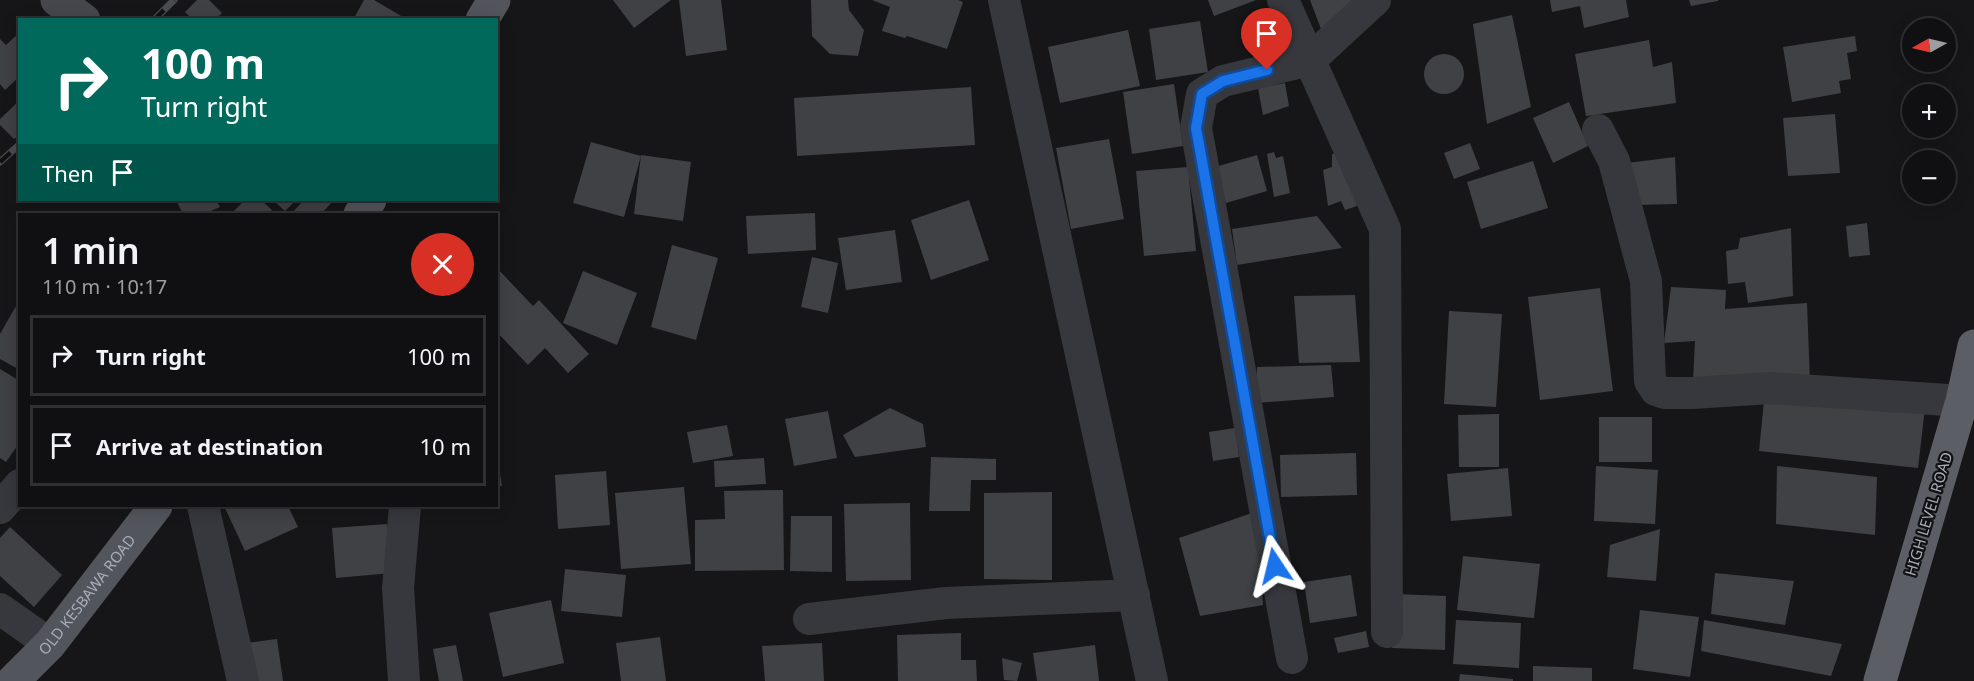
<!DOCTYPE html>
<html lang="en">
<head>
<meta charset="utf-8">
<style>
	:root { --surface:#101012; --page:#1e1e20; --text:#f1f3f6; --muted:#9c9d9f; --line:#303032 }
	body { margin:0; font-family:"Noto Sans",sans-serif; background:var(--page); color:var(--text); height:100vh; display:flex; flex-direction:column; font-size:22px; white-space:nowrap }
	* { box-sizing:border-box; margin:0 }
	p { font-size:20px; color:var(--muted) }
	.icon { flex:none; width:33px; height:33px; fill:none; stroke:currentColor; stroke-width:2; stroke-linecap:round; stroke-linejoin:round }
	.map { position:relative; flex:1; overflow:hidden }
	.side { position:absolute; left:18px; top:213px; width:480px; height:294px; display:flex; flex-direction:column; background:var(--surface); border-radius:0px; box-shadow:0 3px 15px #0003,0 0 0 2px var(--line) }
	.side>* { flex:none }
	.top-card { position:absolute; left:18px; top:18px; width:480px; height:183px; border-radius:0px; box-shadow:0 3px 15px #0003,0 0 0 2px var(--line); background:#00695c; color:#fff; overflow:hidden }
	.needle { width:39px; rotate:262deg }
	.tools { position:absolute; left:1902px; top:18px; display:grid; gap:12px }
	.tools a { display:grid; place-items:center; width:54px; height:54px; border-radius:50%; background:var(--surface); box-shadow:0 3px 15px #0003,0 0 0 2px var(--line); font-size:30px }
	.pin { position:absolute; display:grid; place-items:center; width:51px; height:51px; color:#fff; margin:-62px -26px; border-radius:50% 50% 50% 0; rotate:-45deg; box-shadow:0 0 6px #0007 }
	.pin .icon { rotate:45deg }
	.me { position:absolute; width:66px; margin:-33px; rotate:350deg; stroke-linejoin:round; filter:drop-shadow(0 0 4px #0008) }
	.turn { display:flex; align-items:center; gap:21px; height:126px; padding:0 24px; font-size:27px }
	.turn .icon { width:78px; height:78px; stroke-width:2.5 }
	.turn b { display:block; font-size:42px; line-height:51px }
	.then { display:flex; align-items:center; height:57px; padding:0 24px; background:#0003; gap:12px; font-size:22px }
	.round { display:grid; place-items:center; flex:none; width:63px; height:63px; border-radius:32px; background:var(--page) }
	.headline { display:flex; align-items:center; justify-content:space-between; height:102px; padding:0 24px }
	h1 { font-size:36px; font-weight:600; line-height:45px }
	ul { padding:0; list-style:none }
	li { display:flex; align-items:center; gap:18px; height:81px; margin:0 12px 9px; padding:0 12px; border:3px solid var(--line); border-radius:0px }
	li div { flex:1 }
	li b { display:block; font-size:22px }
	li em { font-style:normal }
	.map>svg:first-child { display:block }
	.building { fill:#404145 }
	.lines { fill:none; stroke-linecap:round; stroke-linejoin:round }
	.minor { stroke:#37383d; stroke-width:32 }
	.secondary { stroke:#45474d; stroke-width:33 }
	.primary { stroke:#53555c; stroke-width:33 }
	.trunk { stroke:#5b5e65; stroke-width:33 }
	.rail-casing { stroke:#4a4c52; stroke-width:7 }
	.rail { stroke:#111113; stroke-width:4.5; stroke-dasharray:14; stroke-linecap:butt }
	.route-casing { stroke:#114b97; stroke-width:15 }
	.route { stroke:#1a73e8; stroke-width:10 }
	.labels { text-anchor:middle; stroke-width:4.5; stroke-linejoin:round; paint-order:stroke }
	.street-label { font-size:15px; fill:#a8adb8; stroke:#111113 }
</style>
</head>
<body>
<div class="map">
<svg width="1974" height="681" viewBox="0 0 1974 681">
	<rect width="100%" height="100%" fill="#161618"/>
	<g class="building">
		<path d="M 197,0 L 209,0 L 222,13 L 215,20 L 193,20 L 185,12 Z"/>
		<path d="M 364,0 L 374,0 L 408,20 L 353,20 Z"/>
		<path d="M 613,0 L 671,0 L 634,28 Z"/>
		<path d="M 679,0 L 721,0 L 727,50 L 686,56 Z"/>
		<path d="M 811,0 L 848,0 L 849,10 L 864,30 L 858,56 L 830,54 L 812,36 Z"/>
		<path d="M 872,0 L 958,0 L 963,2 L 947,49 L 907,36 L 905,38 L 882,31 L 890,7 Z"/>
		<path d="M 1208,0 L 1256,0 L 1214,16 Z"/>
		<path d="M 1310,0 L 1370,0 L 1321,29 Z"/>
		<path d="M 1550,0 L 1626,0 L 1629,17 L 1584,28 L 1580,6 L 1552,12 Z"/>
		<path d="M 1689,0 L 1718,0 L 1718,1 L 1691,6 Z"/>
		<path d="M 1512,15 L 1531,107 L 1487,124 L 1473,24 Z"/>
		<path d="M 1200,21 L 1208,72 L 1156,80 L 1149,29 Z"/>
		<path d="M 1128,30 L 1140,86 L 1060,103 L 1048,47 Z"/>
		<path d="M 20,32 L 20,76 L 5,90 L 0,84 L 0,39 L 6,45 Z"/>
		<path d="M 1855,36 L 1857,51 L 1847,53 L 1851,79 L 1839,81 L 1841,93 L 1792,102 L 1783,47 Z"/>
		<path d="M 1649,40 L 1653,67 L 1672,62 L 1676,103 L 1586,116 L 1575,54 Z"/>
		<circle cx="1444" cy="74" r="20"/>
		<path d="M 1285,83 L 1289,106 L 1263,115 L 1258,88 Z"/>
		<path d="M 1174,84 L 1183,146 L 1132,154 L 1123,92 Z"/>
		<path d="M 971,87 L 975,145 L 797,156 L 794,98 Z"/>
		<path d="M 20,100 L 20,134 L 14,139 L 0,125 L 0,119 Z"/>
		<path d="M 1569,102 L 1588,146 L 1553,163 L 1533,118 Z"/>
		<path d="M 1835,114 L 1840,173 L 1788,176 L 1783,118 Z"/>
		<path d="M 1109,139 L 1124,219 L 1071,229 L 1056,148 Z"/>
		<path d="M 591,142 L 641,156 L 624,217 L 573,203 Z"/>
		<path d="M 1470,143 L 1480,169 L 1454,179 L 1444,153 Z"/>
		<path d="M 1343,151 L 1357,206 L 1345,210 L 1341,201 L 1328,206 L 1323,170 L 1332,167 L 1332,154 Z"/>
		<path d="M 1274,152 L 1276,158 L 1283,156 L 1290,193 L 1274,197 L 1267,154 Z"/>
		<path d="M 641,155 L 691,162 L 683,221 L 634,214 Z"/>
		<path d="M 1257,155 L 1267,191 L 1226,203 L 1215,167 Z"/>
		<path d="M 1675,157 L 1677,204 L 1633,205 L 1627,163 Z"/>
		<path d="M 1533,161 L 1548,208 L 1481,229 L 1467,182 Z"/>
		<path d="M 1188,167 L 1196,251 L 1144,256 L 1136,171 Z"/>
		<path d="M 176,200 L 216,200 L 220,207 L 204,214 L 183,214 Z"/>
		<path d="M 245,200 L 261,200 L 272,210 L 268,214 L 231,214 Z"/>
		<path d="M 273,200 L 296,200 L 285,211 Z"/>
		<path d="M 304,200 L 334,200 L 321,214 L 293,214 L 292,213 Z"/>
		<path d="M 969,200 L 989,260 L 931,280 L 911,220 Z"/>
		<path d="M 815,213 L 816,250 L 748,254 L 746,216 Z"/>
		<path d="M 1317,216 L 1342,248 L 1237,265 L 1232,229 Z"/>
		<path d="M 1867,223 L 1870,255 L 1849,257 L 1846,226 Z"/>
		<path d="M 1791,228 L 1793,296 L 1748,303 L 1745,282 L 1728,284 L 1726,251 L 1738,249 L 1740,238 Z"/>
		<path d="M 895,230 L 902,282 L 846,290 L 838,238 Z"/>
		<path d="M 672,245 L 718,258 L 696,340 L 651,327 Z"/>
		<path d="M 812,257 L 838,263 L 828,313 L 801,307 Z"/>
		<path d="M 496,267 L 533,306 L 539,300 L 589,354 L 568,373 L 545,348 L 528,365 L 496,331 Z"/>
		<path d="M 583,271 L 637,293 L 617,345 L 563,323 Z"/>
		<path d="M 1671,287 L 1726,290 L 1725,309 L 1807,303 L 1810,382 L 1693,381 L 1695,341 L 1664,343 Z"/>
		<path d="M 1600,288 L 1613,391 L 1540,400 L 1528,297 Z"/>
		<path d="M 1355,295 L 1360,362 L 1299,363 L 1294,296 Z"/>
		<path d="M 20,299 L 20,370 L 0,359 L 0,334 Z"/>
		<path d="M 1449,311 L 1502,314 L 1496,407 L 1444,404 Z"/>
		<path d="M 1331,365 L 1334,397 L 1256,403 L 1257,367 Z"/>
		<path d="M 0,369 L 20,381 L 20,442 L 6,462 L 0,458 Z"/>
		<path d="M 1765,391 L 1925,408 L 1918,468 L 1759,451 Z"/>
		<path d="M 890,408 L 923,424 L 926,447 L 855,457 L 843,435 Z"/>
		<path d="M 828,411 L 837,458 L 794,466 L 785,419 Z"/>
		<path d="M 1499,414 L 1499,467 L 1459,467 L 1458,415 Z"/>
		<rect x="1599" y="417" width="53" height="45"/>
		<path d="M 727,425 L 733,456 L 693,463 L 687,432 Z"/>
		<path d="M 1235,428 L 1239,457 L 1213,461 L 1209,432 Z"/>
		<path d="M 496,451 L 502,486 L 496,486 Z"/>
		<path d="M 1356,453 L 1357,495 L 1281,497 L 1280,455 Z"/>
		<path d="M 931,457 L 996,459 L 996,480 L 971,480 L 970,511 L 929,511 Z"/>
		<path d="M 764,458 L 766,484 L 715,487 L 714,461 Z"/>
		<path d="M 1596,466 L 1658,470 L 1655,524 L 1594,521 Z"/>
		<path d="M 1777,466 L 1877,477 L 1875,535 L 1776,524 Z"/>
		<path d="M 1508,468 L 1512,516 L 1451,521 L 1447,474 Z"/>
		<path d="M 606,471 L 610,525 L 558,529 L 555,475 Z"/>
		<path d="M 684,487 L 691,564 L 621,569 L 615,493 Z"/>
		<path d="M 783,490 L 784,570 L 695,571 L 695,520 L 725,519 L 724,491 Z"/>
		<path d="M 1052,492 L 1052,580 L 984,579 L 984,493 Z"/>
		<path d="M 910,503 L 911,580 L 846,581 L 844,504 Z"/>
		<path d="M 224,506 L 288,506 L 298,527 L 245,551 Z"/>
		<path d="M 1258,511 L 1263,605 L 1200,616 L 1179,538 Z"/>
		<path d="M 791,516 L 832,516 L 832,572 L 790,571 Z"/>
		<path d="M 387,524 L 391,573 L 336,578 L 332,528 Z"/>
		<path d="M 10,527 L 62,575 L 34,607 L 0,576 L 0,538 Z"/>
		<path d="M 1660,529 L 1656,581 L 1607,577 L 1610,545 Z"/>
		<path d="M 1463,556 L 1540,564 L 1534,618 L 1457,610 Z"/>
		<path d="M 565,569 L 626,575 L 622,617 L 561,611 Z"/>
		<path d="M 1715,573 L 1794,581 L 1785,625 L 1711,614 Z"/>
		<path d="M 1351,575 L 1357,616 L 1310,623 L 1304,582 Z"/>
		<path d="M 1394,594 L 1446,596 L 1445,650 L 1392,648 Z"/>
		<path d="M 551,600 L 564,663 L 503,677 L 489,613 Z"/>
		<path d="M 1640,610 L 1699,617 L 1690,677 L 1633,669 Z"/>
		<path d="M 1456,620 L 1521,623 L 1519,668 L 1453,664 Z"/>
		<path d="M 1704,620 L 1842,644 L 1831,676 L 1701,651 Z"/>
		<path d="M 1366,631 L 1369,647 L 1338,653 L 1334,638 Z"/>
		<path d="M 961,633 L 961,660 L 976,660 L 977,681 L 898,681 L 897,635 Z"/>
		<path d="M 660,637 L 666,681 L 621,681 L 616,643 Z"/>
		<path d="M 277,639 L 283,681 L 244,681 L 239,644 Z"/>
		<path d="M 822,643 L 824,681 L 765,681 L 762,646 Z"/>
		<path d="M 456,645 L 463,681 L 439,681 L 433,649 Z"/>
		<path d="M 1095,645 L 1099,681 L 1037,681 L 1033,653 Z"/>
		<path d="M 1002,658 L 1022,663 L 1017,681 L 1004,680 Z"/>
		<path d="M 1533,666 L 1592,668 L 1592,681 L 1533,681 Z"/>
		<path d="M 1460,674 L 1513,679 L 1513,681 L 1459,681 Z"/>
	</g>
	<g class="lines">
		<g class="minor">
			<path d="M 1004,0 L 1152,681"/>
			<path d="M 1283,0 L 1385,229 L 1387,632"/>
			<path d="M 1598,130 L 1614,161 L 1646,281 L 1650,381 L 1656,390 L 1665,393 L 1692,393 L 1770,388 L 1962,401"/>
			<path d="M 203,506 L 243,681"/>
			<path d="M 0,508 L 20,485"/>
			<path d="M 0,609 L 50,644"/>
			<path d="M 809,619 L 946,603 L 1134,595"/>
			<path d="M 1292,658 L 1196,128 L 1202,94 L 1223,81 L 1310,60 L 1375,0"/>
			<path d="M 404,681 L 398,588 L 405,506"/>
		</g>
		<path class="secondary" d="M 57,0 L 84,20"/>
		<g class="primary">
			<path d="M 482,20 L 494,0"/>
			<path d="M 360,214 L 370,200"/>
			<path id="s1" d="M 13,681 L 50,644 L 156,506"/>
		</g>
		<path class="trunk" d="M 1880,681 L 1962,401 L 1974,346"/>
		<g class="rail-casing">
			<g id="rail">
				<path d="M 154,20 L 174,0"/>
				<path d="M 0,162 L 20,144"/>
			</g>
		</g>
		<use href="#rail" class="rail"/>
	</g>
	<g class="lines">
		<g class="route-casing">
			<path id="route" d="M 1267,70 L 1223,81 L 1202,94 L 1196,128 L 1275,566"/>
		</g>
		<use href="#route" class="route"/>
	</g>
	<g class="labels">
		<g class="street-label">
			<text transform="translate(1929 514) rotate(-73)" y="5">HIGH LEVEL ROAD</text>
			<text dy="5" stroke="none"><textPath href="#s1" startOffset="114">OLD KESBAWA ROAD</textPath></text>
		</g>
	</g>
</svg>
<div class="tools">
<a><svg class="needle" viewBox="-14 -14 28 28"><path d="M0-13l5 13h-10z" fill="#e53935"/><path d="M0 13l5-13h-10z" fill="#9c9d9f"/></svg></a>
<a>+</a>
<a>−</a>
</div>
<div class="pin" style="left:1267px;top:70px;background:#d93025"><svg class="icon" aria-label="arrive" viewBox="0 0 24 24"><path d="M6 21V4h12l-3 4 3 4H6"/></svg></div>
<svg class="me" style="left:1275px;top:566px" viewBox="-20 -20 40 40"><path d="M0-17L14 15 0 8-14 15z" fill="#1a73e8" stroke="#fff" stroke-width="4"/></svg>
<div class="top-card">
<div class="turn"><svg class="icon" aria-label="right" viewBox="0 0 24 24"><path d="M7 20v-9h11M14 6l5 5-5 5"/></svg><div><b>100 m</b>Turn right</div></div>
<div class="then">Then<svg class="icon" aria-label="arrive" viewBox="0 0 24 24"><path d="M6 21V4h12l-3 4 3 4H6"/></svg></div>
</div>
<section class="side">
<div class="headline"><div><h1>1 min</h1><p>110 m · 10:17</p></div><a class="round" style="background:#d93025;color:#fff"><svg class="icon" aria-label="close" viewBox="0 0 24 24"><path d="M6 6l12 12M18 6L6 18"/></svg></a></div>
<ul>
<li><svg class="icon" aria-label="right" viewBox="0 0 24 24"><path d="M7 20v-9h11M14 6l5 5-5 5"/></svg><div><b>Turn right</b></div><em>100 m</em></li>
<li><svg class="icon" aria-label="arrive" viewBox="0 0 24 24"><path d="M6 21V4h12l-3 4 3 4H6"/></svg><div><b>Arrive at destination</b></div><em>10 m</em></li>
</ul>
</section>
</div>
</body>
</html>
